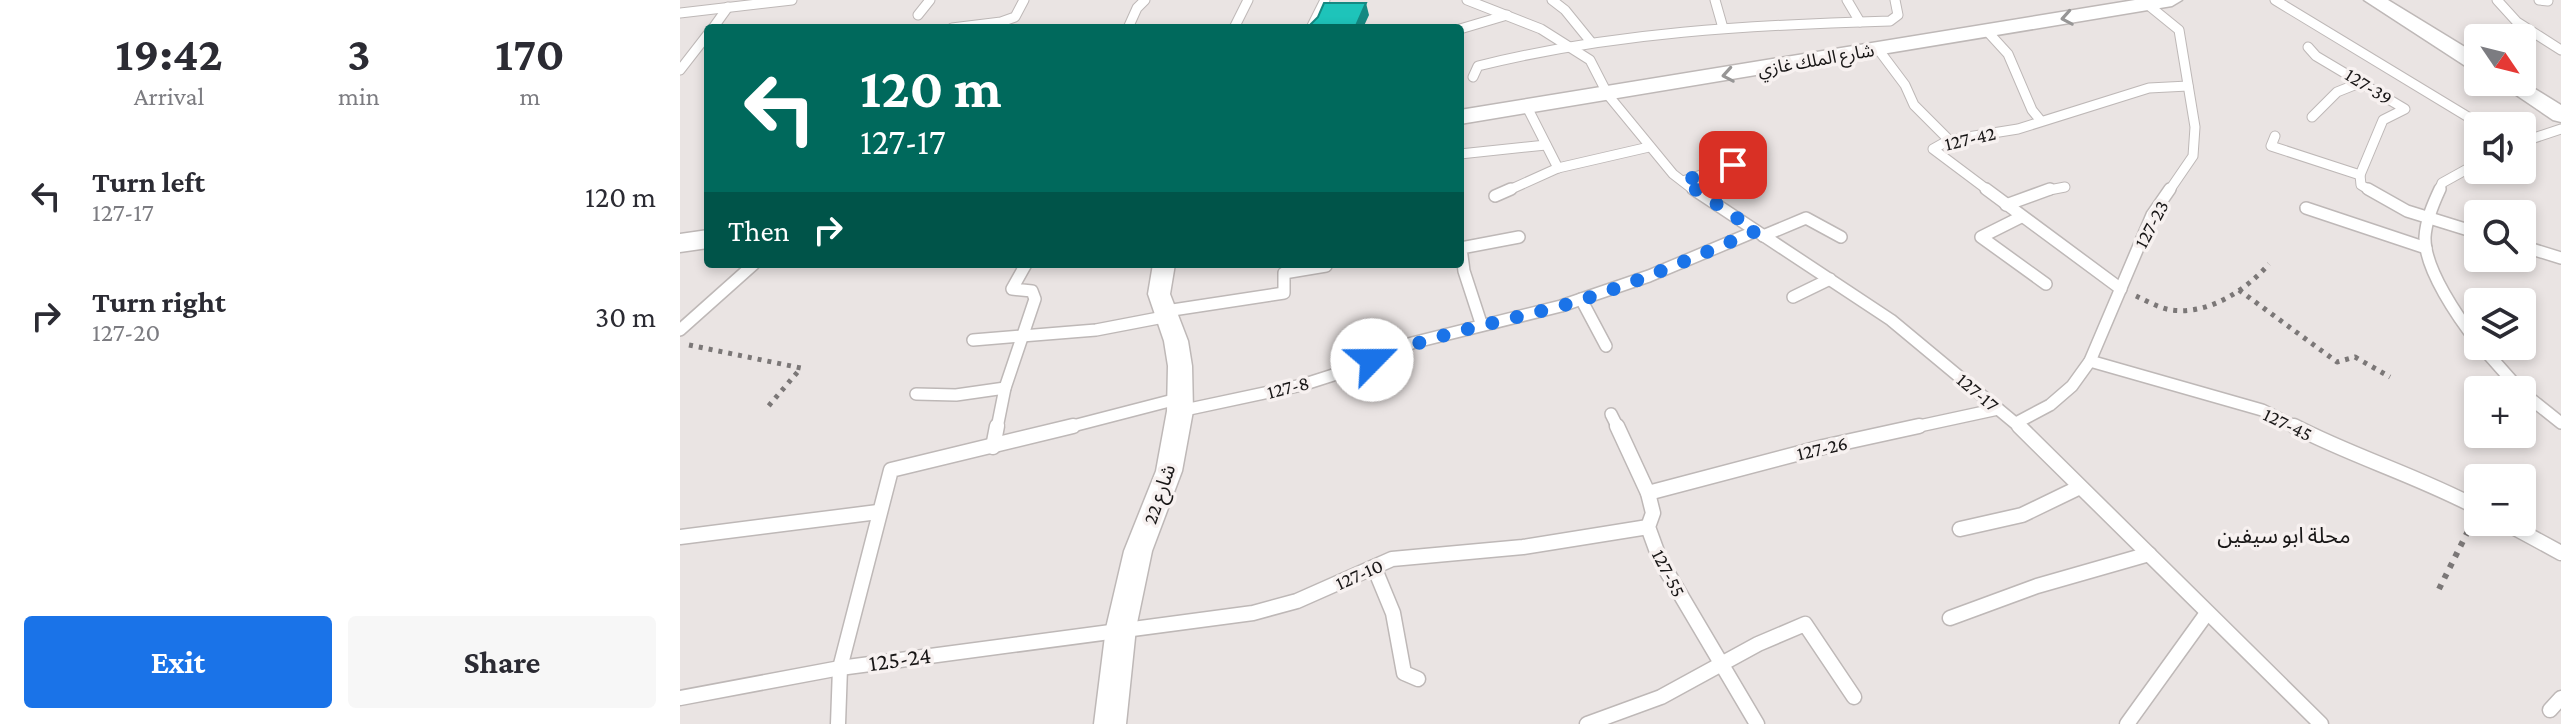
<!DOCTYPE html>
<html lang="en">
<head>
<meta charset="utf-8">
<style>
	:root { --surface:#fff; --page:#f7f7f7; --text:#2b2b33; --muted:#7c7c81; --accent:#1a73e8 }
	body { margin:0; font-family:"Crimson Pro","Noto Sans Arabic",serif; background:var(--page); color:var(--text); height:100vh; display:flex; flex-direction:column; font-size:30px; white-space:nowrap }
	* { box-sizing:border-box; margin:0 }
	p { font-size:26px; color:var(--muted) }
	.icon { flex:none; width:44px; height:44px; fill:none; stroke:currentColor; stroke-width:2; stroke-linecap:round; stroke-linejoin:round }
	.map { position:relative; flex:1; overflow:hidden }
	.panel { display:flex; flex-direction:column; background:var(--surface); width:680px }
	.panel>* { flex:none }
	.top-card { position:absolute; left:24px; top:24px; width:760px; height:244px; border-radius:8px; box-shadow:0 4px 12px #0003; background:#00695c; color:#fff; overflow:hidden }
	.needle { width:52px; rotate:125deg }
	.buttons { position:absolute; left:1784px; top:24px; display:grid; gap:16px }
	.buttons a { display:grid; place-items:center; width:72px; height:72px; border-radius:8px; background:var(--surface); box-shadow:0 4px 12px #0003; font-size:40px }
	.pin { position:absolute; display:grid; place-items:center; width:68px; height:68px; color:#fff; margin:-34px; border-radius:16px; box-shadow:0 4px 12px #0006 }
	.me { position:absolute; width:88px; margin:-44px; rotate:67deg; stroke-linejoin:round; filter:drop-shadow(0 0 6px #0008) }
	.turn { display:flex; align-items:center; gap:28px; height:168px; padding:0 24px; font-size:36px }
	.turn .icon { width:104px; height:104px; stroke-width:2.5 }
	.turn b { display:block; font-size:56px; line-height:68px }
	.then { display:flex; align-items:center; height:76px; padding:0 24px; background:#0003; gap:16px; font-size:30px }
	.eta { display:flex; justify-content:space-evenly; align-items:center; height:136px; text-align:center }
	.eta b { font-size:48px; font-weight:700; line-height:56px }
	.button { display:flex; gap:16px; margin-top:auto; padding:16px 24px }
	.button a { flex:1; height:92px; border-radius:8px; background:var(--accent); color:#fff; font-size:32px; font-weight:700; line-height:92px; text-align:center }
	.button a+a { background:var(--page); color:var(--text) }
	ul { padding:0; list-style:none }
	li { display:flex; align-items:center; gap:24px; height:120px; padding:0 24px }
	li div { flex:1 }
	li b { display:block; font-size:30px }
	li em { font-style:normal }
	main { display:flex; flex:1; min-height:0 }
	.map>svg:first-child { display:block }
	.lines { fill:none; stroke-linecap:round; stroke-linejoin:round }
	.service-far2-casing { stroke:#beb8b7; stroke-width:11 }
	.service-far1-casing { stroke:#beb8b7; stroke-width:14 }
	.service-casing { stroke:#beb8b7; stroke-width:17 }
	.minor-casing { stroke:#beb8b7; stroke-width:3 }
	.tertiary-casing { stroke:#beb8b7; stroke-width:3 }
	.path-far1 { stroke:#7b7777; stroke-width:5; stroke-dasharray:4 6; stroke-linecap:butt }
	.path { stroke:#7b7777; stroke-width:6; stroke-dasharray:5 7; stroke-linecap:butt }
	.service-far2 { stroke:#fff; stroke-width:9 }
	.service-far1 { stroke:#fff; stroke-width:11 }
	.service { stroke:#fff; stroke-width:14 }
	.minor { fill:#fff; fill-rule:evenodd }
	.tertiary { fill:#fff; fill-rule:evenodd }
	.shaded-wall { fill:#158982 }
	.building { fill:#1ec4ba; stroke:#158982; stroke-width:2 }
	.oneway { stroke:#979696 }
	.route { stroke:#1a73e8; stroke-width:14; stroke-dasharray:0 25.2 }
	.labels { text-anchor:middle; stroke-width:7; stroke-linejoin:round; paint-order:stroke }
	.far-street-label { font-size:18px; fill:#181616; stroke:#f7f1f0 }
	.street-label { font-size:20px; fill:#181616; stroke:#f7f1f0 }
	.neighbourhood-label { font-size:22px; fill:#181616; stroke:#f7f1f0 }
	.near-street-label { font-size:24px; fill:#181616; stroke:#f7f1f0 }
</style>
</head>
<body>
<main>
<section class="panel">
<div class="eta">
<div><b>19:42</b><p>Arrival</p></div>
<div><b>3</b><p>min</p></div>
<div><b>170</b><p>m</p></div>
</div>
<ul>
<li><svg class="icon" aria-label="left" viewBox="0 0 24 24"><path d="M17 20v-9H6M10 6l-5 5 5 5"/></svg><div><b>Turn left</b><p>127-17</p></div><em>120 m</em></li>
<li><svg class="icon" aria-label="right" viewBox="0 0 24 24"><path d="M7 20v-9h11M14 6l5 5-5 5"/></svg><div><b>Turn right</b><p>127-20</p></div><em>30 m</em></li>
</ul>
<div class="button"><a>Exit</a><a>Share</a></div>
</section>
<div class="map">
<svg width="1881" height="724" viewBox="0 0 1881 724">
	<rect width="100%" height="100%" fill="#eae4e3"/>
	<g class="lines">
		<g class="service-far2-casing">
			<g id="service-far2">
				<path d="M 787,0 L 861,29 L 910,60 L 928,95 L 993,174 L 1015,191"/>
				<path d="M 872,0 L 885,10 L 911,42"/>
				<path d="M 1035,0 L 1043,28"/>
				<path d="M 1167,0 L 1180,22"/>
				<path d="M 1595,0 L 1803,126"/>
				<path d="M 1817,0 L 1837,22 L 1881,50"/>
				<path d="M 1859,0 L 1868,1"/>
				<path d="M 1467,4 L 1499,30 L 1515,127 L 1513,156 L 1489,191"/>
				<path d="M 0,13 L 112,0"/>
				<path d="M 238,15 L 250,0"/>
				<path d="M 33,28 L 48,7"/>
				<path d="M 272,28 L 321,22 L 335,17 L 344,0"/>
				<path d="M 448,28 L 457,8 L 465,0"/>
				<path d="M 554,28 L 568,0"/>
				<path d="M 631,28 L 645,0"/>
				<path d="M 780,29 L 827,15"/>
				<path d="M 1307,31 L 1328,54 L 1352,110 L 1361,121"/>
				<path d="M 1628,47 L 1636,56 L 1725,109 L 1703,120 L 1680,175 L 1681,185 L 1691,191"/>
				<path d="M 1198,49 L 1225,85 L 1234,105 L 1269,140"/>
				<path d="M 0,70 L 28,34"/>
				<path d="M 793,77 L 798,66 C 934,32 1071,25 1210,21 L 1218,15 L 1215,0"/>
				<path d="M 847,107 L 878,168"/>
				<path d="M 1632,117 L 1657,92 L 1682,82"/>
				<path d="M 1595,136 L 1591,146 L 1680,175"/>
				<path d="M 1842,142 L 1881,129"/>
				<path d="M 780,154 L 866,145"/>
				<path d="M 1003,181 L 1078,156"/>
				<path d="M 827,191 L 878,168 L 969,147"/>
				<path d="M 1309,191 L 1253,149 L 1269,140 L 1338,129 L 1469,88 L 1508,86"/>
				<path d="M 1364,191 L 1385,187"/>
				<path d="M 1759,191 L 1762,183 L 1798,163"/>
			</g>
		</g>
		<g class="service-far1-casing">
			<g id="service-far1">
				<path d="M 1013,189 L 1211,320 L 1341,428"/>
				<path d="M 1306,189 L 1441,289"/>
				<path d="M 1688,189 L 1727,211 L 1798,233"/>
				<path d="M 1760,189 C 1753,204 1746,220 1745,237 C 1744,269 1779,319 1798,343"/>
				<path d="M 815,196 L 831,189"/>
				<path d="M 1326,205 L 1370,189"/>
				<path d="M 1626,208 L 1746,248"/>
				<path d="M 1341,217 L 1301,237 L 1366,284"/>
				<path d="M 1083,236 L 1126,218 L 1161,237"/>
				<path d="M 1842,246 L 1881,258"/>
				<path d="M 1113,297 L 1150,279"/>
				<path d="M 901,299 L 926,346"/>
				<path d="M 486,311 L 604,293 L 604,273 L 646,266"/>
				<path d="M 801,323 L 784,271 L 781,248 L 839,237"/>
				<path d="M 0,330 L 74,264"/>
				<path d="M 293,340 L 416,330 L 489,316"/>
				<path d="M 1801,346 L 1840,390"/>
				<path d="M 1410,361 L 1582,410 L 1618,428"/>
				<path d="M 1842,392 L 1881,423"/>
				<path d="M 236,394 L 276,395 L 325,388"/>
				<path d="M 500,411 L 622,385 L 672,369 L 732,343 L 881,306 L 969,276 L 1076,231"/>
				<path d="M 931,414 L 938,428"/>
				<path d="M 1336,423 L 1370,405 L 1392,386 L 1410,361 L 1472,215 L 1490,189"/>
				<path d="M 317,428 L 325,388 L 355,299 L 352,291 L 332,289 L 346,264"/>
				<path d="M 385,428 L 501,398"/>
				<path d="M 1230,428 L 1318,409"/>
			</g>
		</g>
		<g class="service-casing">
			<g id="service">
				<path d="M 937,426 L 968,493 L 973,513 L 968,527 L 980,560 L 1077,724"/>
				<path d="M 1339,426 L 1641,724"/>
				<path d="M 1614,426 C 1674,457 1738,476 1798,508"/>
				<path d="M 313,447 L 317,426"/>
				<path d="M 968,493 L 1143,447 L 1239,426"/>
				<path d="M 1824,522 L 1881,553"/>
				<path d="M 1280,529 L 1342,515 L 1400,487"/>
				<path d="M 0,537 L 198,512"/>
				<path d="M 694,567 L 713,613 L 724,673 L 738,679"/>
				<path d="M 1270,618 L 1357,586 L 1469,554"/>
				<path d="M 0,698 L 160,668 L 573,613 L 617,601 L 712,559 L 843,547 L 968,527"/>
				<path d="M 1870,710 L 1881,698"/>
				<path d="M 158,724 L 160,668 L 211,470 L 393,426"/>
				<path d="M 907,724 L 981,697 L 1078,644 L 1125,624 L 1174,697"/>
				<path d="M 1447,724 L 1527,613"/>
			</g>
		</g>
		<g class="minor-casing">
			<path id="minor" d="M 473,264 L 495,264 L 490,294 L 508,341 L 512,366 L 513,411 L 502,471 L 472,551 L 456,628 L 446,724 L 414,724 L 426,628 L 444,551 L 476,471 L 487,411 L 488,366 L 484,341 L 468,294 Z"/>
		</g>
		<g class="tertiary-casing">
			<g id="tertiary">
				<path d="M 1455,0 L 1502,0 L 1492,6 L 780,124 L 780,110 Z"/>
				<path d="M 1684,0 L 1708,0 L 1798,55 L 1798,71 L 1790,69 Z"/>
				<path d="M 1842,81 L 1881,105 L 1881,122 L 1873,120 L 1817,82 Z"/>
				<path d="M 28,230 L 28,248 L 0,252 L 0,234 Z"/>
			</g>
		</g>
		<g class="path-far1">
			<path d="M 1559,290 L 1657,362 L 1675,357 L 1710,377"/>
			<path d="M 1456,296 C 1467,301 1479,308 1491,310 C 1528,315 1565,291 1589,264"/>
			<path d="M 9,345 L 121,368 L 86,409"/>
		</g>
		<path class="path" d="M 1759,589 L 1791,525"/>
		<use href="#service-far2" class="service-far2"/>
		<use href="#service-far1" class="service-far1"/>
		<use href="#service" class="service"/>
		<use href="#minor" class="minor"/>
		<use href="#tertiary" class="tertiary"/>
	</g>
	<path class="shaded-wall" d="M 686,3 L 689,15 L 683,28 L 675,28 Z"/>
	<path class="building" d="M 644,3 L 686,3 L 675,28 L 627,28 L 638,17 Z"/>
	<defs><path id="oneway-chevron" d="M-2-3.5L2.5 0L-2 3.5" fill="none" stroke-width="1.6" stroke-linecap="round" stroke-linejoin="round" transform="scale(2)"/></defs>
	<g class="oneway">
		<use href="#oneway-chevron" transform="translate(1387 18) rotate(170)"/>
		<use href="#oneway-chevron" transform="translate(1048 75) rotate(170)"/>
	</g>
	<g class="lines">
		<path class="route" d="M 692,360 C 754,334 817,323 881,306 C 948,287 1012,258 1076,231 L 1003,181 L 1053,165"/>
	</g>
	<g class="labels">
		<g class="far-street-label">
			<text transform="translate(1136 60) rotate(-10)" y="6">شارع الملك غازي</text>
		</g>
		<g class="street-label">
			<text transform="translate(1689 86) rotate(32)" y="7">127-39</text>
			<text transform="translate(1290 138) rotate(-13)" y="7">127-42</text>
			<text transform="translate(1471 224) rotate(-62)" y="7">127-23</text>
			<text transform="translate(608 387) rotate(-14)" y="7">127-8</text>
			<text transform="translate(1298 392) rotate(40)" y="7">127-17</text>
			<text transform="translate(1608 424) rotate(26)" y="7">127-45</text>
			<text transform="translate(1142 448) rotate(-13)" y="7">127-26</text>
			<text transform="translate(479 494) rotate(-71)" y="7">شارع 22</text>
			<text transform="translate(989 573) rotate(63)" y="7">127-55</text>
			<text transform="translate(679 574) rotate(-24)" y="7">127-10</text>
		</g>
		<g class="neighbourhood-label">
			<text x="1604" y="543">محلة ابو سيفين</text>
		</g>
		<g class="near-street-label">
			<text transform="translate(220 659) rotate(-8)" y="8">125-24</text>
		</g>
	</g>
</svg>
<div class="buttons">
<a><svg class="needle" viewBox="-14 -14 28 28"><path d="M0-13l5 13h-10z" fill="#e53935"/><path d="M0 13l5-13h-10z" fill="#7c7c81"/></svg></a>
<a><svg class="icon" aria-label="sound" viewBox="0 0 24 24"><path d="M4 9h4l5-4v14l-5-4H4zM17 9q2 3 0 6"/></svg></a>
<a><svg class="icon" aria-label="search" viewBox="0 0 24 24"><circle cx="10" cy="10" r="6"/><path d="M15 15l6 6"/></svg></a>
<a><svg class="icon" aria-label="layers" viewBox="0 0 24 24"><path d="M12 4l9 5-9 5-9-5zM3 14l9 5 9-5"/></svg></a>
<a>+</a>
<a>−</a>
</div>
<div class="pin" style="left:1053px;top:165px;background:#d93025"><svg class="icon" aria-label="arrive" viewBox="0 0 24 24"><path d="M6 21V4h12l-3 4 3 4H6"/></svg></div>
<svg class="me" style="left:692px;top:360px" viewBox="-20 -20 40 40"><circle r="19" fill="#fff"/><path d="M0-13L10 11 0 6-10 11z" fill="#1a73e8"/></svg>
<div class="top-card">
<div class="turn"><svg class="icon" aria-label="left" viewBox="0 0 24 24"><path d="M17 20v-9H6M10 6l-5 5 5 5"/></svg><div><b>120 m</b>127-17</div></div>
<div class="then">Then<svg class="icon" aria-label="right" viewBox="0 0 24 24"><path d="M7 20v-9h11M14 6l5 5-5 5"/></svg></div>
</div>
</div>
</main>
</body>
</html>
